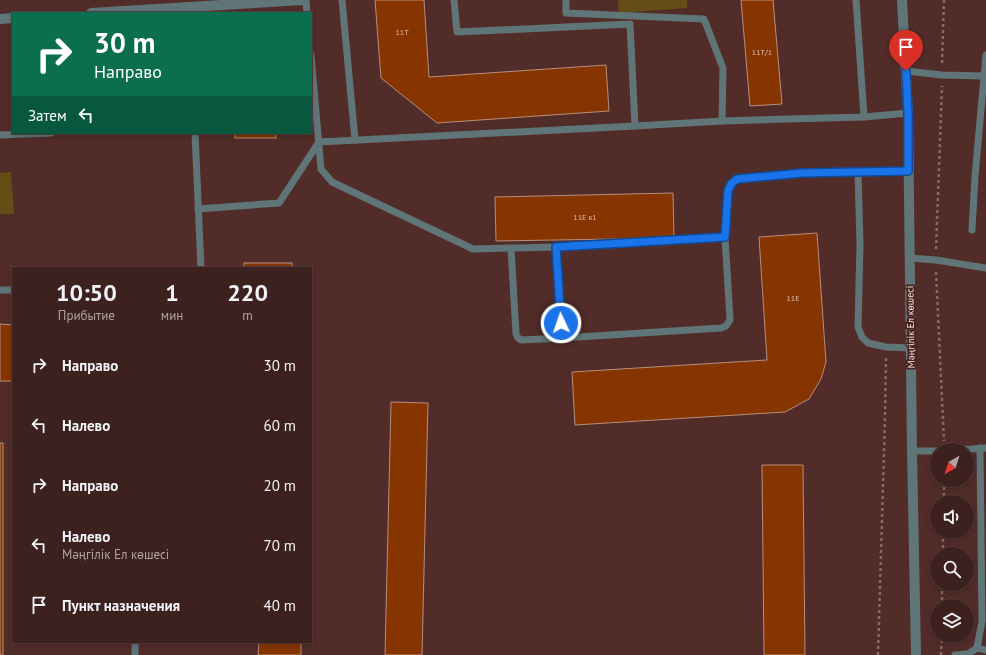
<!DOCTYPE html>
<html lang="ru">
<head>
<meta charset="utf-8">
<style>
	:root { --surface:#3d211f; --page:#482e2c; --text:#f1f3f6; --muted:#ada3a4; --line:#563e3d }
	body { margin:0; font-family:"PT Sans",sans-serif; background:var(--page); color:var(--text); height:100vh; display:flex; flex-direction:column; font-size:15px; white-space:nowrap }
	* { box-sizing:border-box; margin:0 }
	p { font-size:13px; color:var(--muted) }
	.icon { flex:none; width:22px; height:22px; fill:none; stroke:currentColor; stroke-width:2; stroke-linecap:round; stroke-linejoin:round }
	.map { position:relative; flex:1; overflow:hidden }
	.sheet { position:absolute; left:12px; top:267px; width:300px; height:376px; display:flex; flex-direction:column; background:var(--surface); border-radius:0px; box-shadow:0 2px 6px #0003,0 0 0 1px var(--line) }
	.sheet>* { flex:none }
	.banner { position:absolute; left:12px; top:12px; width:300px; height:122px; border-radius:0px; box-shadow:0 2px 6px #0003,0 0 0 1px var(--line); background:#0b6e4f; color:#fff; overflow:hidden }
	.needle { width:26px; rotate:219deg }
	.tools { position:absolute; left:930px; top:443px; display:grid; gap:8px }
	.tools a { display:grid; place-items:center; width:44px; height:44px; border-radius:50%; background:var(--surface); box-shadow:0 2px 6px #0003,0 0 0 1px var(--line); font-size:20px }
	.pin { position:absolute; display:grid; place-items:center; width:34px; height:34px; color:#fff; margin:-41px -17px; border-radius:50% 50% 50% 0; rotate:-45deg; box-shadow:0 0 4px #0007 }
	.pin .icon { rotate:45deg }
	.me { position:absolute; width:44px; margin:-22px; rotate:357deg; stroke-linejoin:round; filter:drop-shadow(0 0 3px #0008) }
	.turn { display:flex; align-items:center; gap:14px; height:84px; padding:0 16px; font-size:18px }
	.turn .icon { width:52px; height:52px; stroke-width:2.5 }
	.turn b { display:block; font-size:28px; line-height:34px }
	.then { display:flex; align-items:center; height:38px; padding:0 16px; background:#0003; gap:8px; font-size:15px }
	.eta { display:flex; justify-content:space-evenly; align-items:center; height:68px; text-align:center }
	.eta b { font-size:24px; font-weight:800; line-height:28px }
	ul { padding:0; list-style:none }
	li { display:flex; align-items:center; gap:12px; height:60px; padding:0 16px }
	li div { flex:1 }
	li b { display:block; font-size:15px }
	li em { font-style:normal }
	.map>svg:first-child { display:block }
	.garden { fill:#654d16 }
	.building { fill:#873500; stroke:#b78f7d }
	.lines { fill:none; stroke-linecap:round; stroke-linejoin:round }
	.path { stroke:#896a67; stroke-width:2.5; stroke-dasharray:3 3; stroke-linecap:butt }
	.lane { stroke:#607577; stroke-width:7 }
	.street { stroke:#607577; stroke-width:10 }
	.route-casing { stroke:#114b97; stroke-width:10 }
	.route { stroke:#1a73e8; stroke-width:7 }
	.labels { text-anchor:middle; stroke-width:4; stroke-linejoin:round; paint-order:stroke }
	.number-label { font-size:8px; fill:#e0bcad }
	.street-label { font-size:10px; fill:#fde9e7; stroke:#46221f }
</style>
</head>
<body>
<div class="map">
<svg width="986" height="655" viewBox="0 0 986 655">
	<rect width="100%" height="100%" fill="#512c29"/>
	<g class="garden">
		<path d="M 618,0 L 687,0 L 687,8 L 619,13 Z"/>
		<path d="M 11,172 L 14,214 L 0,214 L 0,173 Z"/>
	</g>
	<g class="building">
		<path d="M 375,0 L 424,0 L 429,77 L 606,65 L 609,111 L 437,123 L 381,78 Z"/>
		<path d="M 741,0 L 773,0 L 782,104 L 750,106 Z"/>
		<rect x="235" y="133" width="41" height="5"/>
		<path d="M 673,193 L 674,238 L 496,241 L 495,197 Z"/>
		<path d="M 817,233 L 826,362 L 821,379 L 809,399 L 785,412 L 575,425 L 572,372 L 767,360 L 759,237 Z"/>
		<rect x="244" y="263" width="48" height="5"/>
		<path d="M 0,324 L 13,325 L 13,381 L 0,381 Z"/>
		<path d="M 391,402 L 428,403 L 422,655 L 385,655 Z"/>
		<rect x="0" y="443" width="3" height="212"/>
		<path d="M 762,465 L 803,465 L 805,655 L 764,655 Z"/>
		<path d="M 259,642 L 301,642 L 301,655 L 258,655 Z"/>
	</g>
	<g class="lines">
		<g class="path">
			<path d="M 942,63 L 944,0"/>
			<path d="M 936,249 L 942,86"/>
			<path d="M 936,272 L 944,441"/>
			<path d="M 944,502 L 944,480"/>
			<path d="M 943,554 L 943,532"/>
			<path d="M 942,606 L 942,584"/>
			<path d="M 878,655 L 885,418 L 886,358"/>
			<path d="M 941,655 L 942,636"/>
		</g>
		<g class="lane">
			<path d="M 306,0 L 307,13"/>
			<path d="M 342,0 L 355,140"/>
			<path d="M 566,0 L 566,13 L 704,19 L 723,68 L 722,121 L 864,117 L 908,113"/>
			<path d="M 856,0 L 864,117"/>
			<path d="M 311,55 L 321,169 L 332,182 L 473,249 L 556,247 L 725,237"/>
			<path d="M 906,71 L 942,75 L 984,76"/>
			<path d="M 635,126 L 722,121"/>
			<path d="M 195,133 L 201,268"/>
			<path d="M 0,135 L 51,133"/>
			<path d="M 858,172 L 860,244 L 858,327 L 862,337 L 868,343 L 886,347 L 911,348"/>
			<path d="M 198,209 L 279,203 L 319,142 L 635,126 L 630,24 L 457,32 L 454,0"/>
			<path d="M 972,230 L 975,176 L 986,55"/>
			<path d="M 556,247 L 562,338 L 721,328 L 726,326 L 730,320 L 725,237 L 728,191 L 731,184 L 737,179 L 802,173 L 908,171"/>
			<path d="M 511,248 L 516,334 L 518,338 L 521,340 L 562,338"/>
			<path d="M 909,258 L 936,260 L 986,268"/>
			<path d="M 0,290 L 13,290"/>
			<path d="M 958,450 L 986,448"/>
			<path d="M 912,451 L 937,451"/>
			<path d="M 977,648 L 986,650"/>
			<path d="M 135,655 L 135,642"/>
			<path d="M 955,655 L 968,654 L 977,648 L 982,621 L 980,448"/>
		</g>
		<g class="street">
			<path d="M 902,0 L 908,113 L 912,451 L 916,655"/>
			<path d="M 91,13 L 303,0"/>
			<path d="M 0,19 L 13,18"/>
		</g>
	</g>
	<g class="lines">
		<g class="route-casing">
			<path id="route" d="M 561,323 L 556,247 L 725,237 L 728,191 L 731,184 L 737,179 L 802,173 L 908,171 L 908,113 L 906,71"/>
		</g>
		<use href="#route" class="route"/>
	</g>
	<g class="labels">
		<g class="number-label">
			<text x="402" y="35">11Т</text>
			<text x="762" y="55">11Т/1</text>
			<text x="585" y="220">11Е к1</text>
			<text x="793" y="301">11Е</text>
		</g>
		<g class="street-label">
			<text transform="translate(910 327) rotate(-91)" y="4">Мәңгілік Ел көшесі</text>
		</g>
	</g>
</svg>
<div class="tools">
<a><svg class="needle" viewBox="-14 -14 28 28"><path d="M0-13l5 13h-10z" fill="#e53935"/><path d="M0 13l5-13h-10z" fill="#ada3a4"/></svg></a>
<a><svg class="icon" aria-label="sound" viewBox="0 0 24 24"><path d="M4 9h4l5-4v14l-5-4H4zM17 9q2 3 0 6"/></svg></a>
<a><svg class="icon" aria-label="search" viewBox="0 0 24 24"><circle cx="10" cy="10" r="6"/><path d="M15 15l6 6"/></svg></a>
<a><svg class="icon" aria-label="layers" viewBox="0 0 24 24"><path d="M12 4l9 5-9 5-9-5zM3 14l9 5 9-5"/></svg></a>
</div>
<div class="pin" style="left:906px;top:71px;background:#d93025"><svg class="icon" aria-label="arrive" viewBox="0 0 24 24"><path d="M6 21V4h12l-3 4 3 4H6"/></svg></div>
<svg class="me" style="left:561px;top:323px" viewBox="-20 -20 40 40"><circle r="17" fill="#1a73e8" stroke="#fff" stroke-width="3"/><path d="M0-11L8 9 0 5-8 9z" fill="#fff"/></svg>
<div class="banner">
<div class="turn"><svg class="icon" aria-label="right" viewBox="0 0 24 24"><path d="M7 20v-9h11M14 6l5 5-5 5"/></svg><div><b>30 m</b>Направо</div></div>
<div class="then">Затем<svg class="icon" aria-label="left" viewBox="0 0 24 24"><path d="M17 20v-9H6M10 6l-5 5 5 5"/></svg></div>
</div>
<section class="sheet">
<div class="eta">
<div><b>10:50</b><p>Прибытие</p></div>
<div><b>1</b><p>мин</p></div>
<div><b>220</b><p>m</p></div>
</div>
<ul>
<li><svg class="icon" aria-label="right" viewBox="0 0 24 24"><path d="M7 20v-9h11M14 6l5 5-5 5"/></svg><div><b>Направо</b></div><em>30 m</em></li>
<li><svg class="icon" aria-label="left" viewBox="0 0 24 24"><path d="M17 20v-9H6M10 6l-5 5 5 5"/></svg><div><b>Налево</b></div><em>60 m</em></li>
<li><svg class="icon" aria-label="right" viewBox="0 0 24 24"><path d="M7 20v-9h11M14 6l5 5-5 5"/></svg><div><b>Направо</b></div><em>20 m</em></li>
<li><svg class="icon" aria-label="left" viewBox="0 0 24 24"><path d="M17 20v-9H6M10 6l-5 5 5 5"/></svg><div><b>Налево</b><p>Мәңгілік Ел көшесі</p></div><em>70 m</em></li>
<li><svg class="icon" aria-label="arrive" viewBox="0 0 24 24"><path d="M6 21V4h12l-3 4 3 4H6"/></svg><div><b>Пункт назначения</b></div><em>40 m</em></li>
</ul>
</section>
</div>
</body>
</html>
